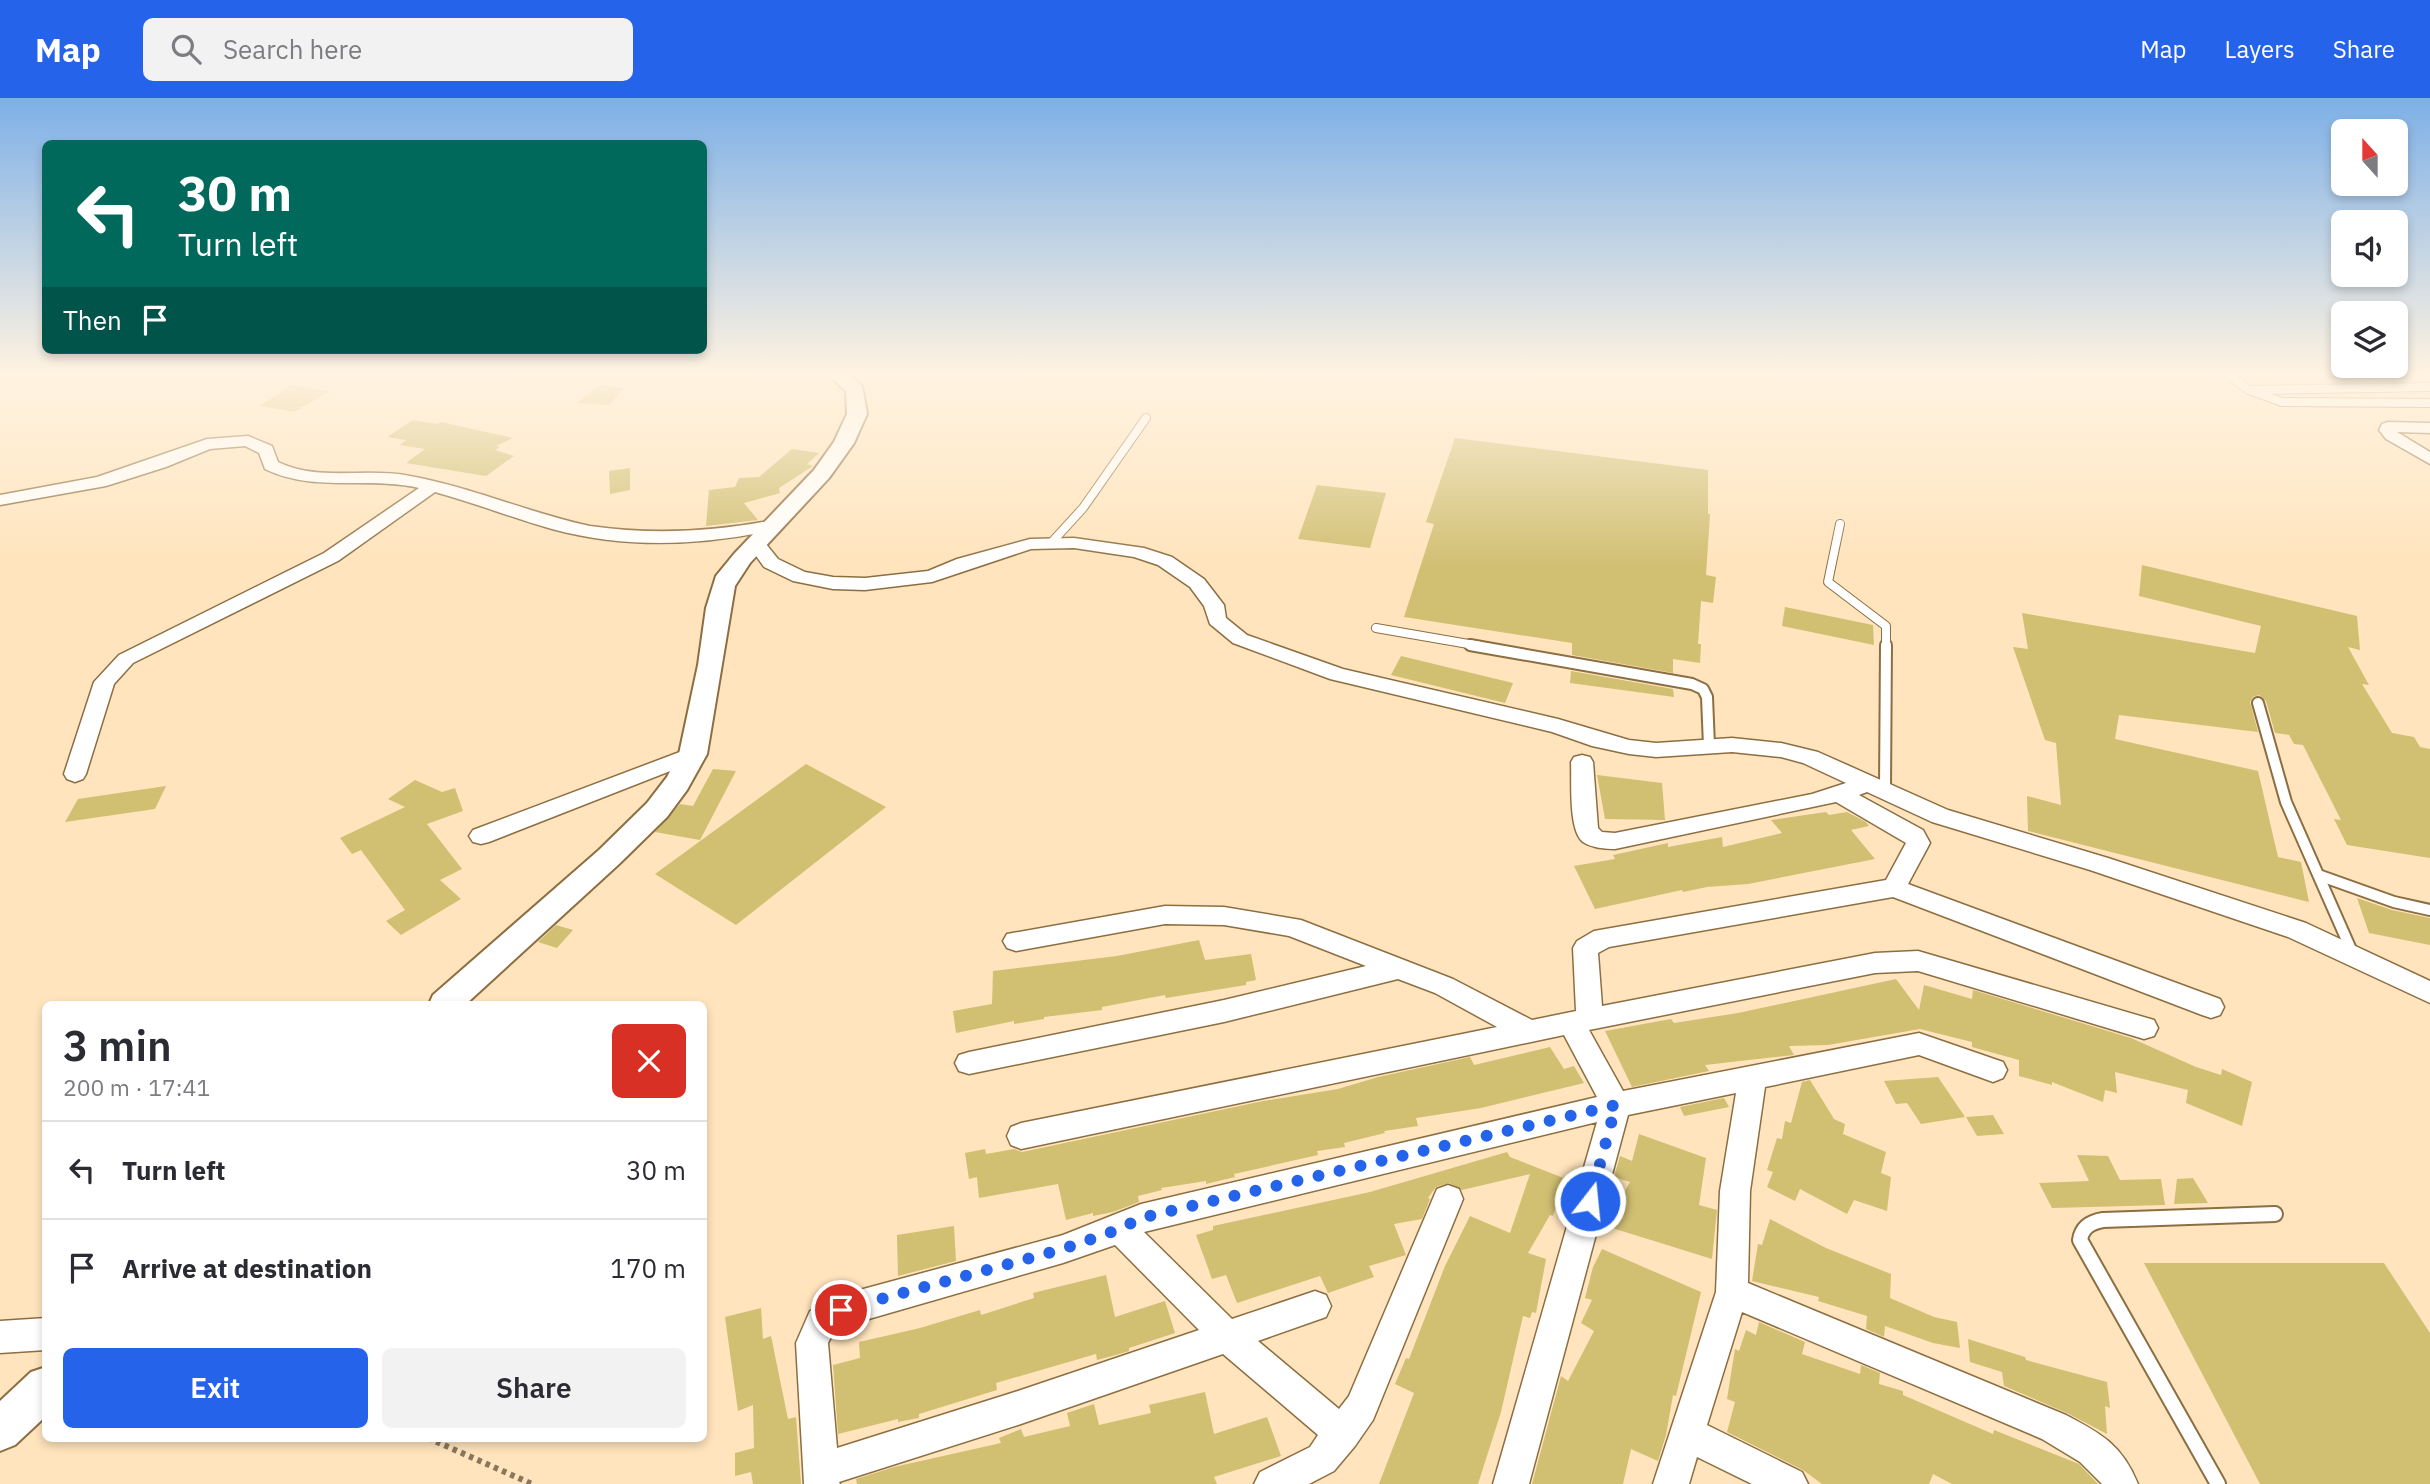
<!DOCTYPE html>
<html lang="en">
<head>
<meta charset="utf-8">
<style>
	:root { --surface:#fff; --page:#f2f2f3; --text:#2b2b33; --muted:#7c7c81; --line:#e1e1e2; --accent:#2563eb }
	body { margin:0; font-family:"IBM Plex Sans",sans-serif; background:var(--page); color:var(--text); height:100vh; display:flex; flex-direction:column; font-size:26px; white-space:nowrap }
	* { box-sizing:border-box; margin:0 }
	p { font-size:23px; color:var(--muted) }
	.icon { flex:none; width:38px; height:38px; fill:none; stroke:currentColor; stroke-width:2; stroke-linecap:round; stroke-linejoin:round }
	.map { position:relative; flex:1; overflow:hidden }
	.panel { position:absolute; left:42px; top:903px; width:665px; height:441px; display:flex; flex-direction:column; background:var(--surface); border-radius:10px; box-shadow:0 4px 10px #0003 }
	.panel>* { flex:none }
	.top-card { position:absolute; left:42px; top:42px; width:665px; height:214px; border-radius:10px; box-shadow:0 4px 10px #0003; background:#00695c; color:#fff; overflow:hidden }
	.needle { width:46px; rotate:339deg }
	.controls { position:absolute; left:2331px; top:21px; display:grid; gap:14px }
	.controls a { display:grid; place-items:center; width:77px; height:77px; border-radius:10px; background:var(--surface); box-shadow:0 4px 10px #0003; font-size:35px }
	.pin { position:absolute; display:grid; place-items:center; width:60px; height:60px; color:#fff; margin:-30px; border:4px solid #fff; border-radius:50%; box-shadow:0 2px 7px #0007 }
	.me { position:absolute; width:77px; margin:-38px; rotate:16deg; stroke-linejoin:round; filter:drop-shadow(0 0 5px #0008) }
	.turn { display:flex; align-items:center; gap:24px; height:147px; padding:0 21px; font-size:32px }
	.turn .icon { width:91px; height:91px; stroke-width:2.5 }
	.turn b { display:block; font-size:49px; line-height:60px }
	.then { display:flex; align-items:center; height:66px; padding:0 21px; background:#0003; gap:14px; font-size:26px }
	.round { display:grid; place-items:center; flex:none; width:74px; height:74px; border-radius:10px; background:var(--page) }
	.overview { display:flex; align-items:center; justify-content:space-between; height:119px; padding:0 21px }
	h1 { font-size:42px; font-weight:600; line-height:52px }
	.button { display:flex; gap:14px; margin-top:auto; padding:14px 21px }
	.button a { flex:1; height:80px; border-radius:10px; background:var(--accent); color:#fff; font-size:28px; font-weight:600; line-height:80px; text-align:center }
	.button a+a { background:var(--page); color:var(--text) }
	ul { padding:0; list-style:none }
	li { display:flex; align-items:center; gap:21px; height:98px; padding:0 21px; border-top:2px solid var(--line) }
	li div { flex:1 }
	li b { display:block; font-size:26px }
	li em { font-style:normal }
	header { display:flex; align-items:center; gap:42px; box-sizing:border-box; height:98px; padding:0 35px; background:var(--accent); color:#fff }
	header strong { font-size:33px }
	nav { display:flex; gap:38px; margin-inline-start:auto; font-size:24px }
	.search { width:490px; height:63px; background:var(--page); display:flex; align-items:center; gap:18px; box-sizing:border-box; padding:0 24px; border-radius:10px; color:var(--muted); font-size:26px }
	.map>svg:first-child { display:block }
	.building { fill:#d1bf72 }
	.lines { fill:none; stroke-linecap:round; stroke-linejoin:round }
	.service-far2-casing { stroke:#8c6e41; stroke-width:10 }
	.service-far1-casing { stroke:#8c6e41; stroke-width:14 }
	.service-casing { stroke:#8c6e41; stroke-width:18 }
	.minor-casing { stroke:#8c6e41; stroke-width:3 }
	.tertiary-casing { stroke:#8c6e41; stroke-width:4 }
	.path { stroke:#8a775c; stroke-width:6; stroke-dasharray:4.5 4.5; stroke-linecap:butt }
	.service-far2 { stroke:#fff; stroke-width:8 }
	.service-far1 { stroke:#fff; stroke-width:10 }
	.service { stroke:#fff; stroke-width:14 }
	.minor { fill:#fff; fill-rule:evenodd }
	.tertiary { fill:#fff; fill-rule:evenodd }
	.route { stroke:#2563eb; stroke-width:12; stroke-dasharray:0 21.6 }
</style>
</head>
<body>
<header>
<strong>Map</strong>
<div class="search"><svg class="icon" aria-label="search" viewBox="0 0 24 24"><circle cx="10" cy="10" r="6"/><path d="M15 15l6 6"/></svg>Search here</div>
<nav><a>Map</a><a>Layers</a><a>Share</a></nav>
</header>
<div class="map">
<svg width="2430" height="1386" viewBox="0 0 2430 1386">
	<rect width="100%" height="100%" fill="#ffe4bd"/>
	<g class="building">
		<path d="M 292,287 L 330,293 L 294,314 L 259,308 Z"/>
		<path d="M 598,287 L 625,290 L 609,307 L 577,305 Z"/>
		<path d="M 413,322 L 438,326 L 441,324 L 513,340 L 496,348 L 500,349 L 495,352 L 514,358 L 486,378 L 406,365 L 425,351 L 400,347 L 406,342 L 387,339 Z"/>
		<path d="M 1455,340 L 1708,372 L 1708,416 L 1710,416 L 1706,477 L 1716,479 L 1713,505 L 1701,503 L 1698,546 L 1701,546 L 1700,565 L 1673,561 L 1673,575 L 1572,557 L 1572,545 L 1404,519 L 1434,426 L 1426,424 Z"/>
		<path d="M 792,351 L 819,355 L 807,366 L 813,368 L 779,390 L 780,395 L 744,405 L 758,422 L 706,428 L 709,392 L 735,389 L 739,380 L 759,379 Z"/>
		<path d="M 630,370 L 630,392 L 610,396 L 609,373 Z"/>
		<path d="M 1317,387 L 1386,395 L 1370,450 L 1298,441 Z"/>
		<path d="M 2142,467 L 2357,518 L 2360,552 L 2348,549 L 2369,587 L 2362,586 L 2392,635 L 2414,639 L 2420,649 L 2430,651 L 2430,760 L 2347,747 L 2334,721 L 2341,722 L 2303,647 L 2294,646 L 2289,637 L 2275,635 L 2266,603 L 2259,597 L 2253,599 L 2250,604 L 2258,634 L 2119,617 L 2115,641 L 2258,673 L 2278,759 L 2301,764 L 2309,804 L 2028,733 L 2027,698 L 2061,707 L 2056,645 L 2045,642 L 2013,549 L 2028,551 L 2022,515 L 2255,555 L 2261,528 L 2139,498 Z"/>
		<path d="M 1785,509 L 1873,527 L 1874,547 L 1782,528 Z"/>
		<path d="M 1401,558 L 1513,585 L 1505,605 L 1391,577 Z"/>
		<path d="M 1571,573 L 1673,591 L 1674,599 L 1570,585 Z"/>
		<path d="M 806,666 L 886,709 L 736,827 L 655,776 Z"/>
		<path d="M 713,671 L 736,673 L 700,742 L 655,734 L 680,706 L 693,708 Z"/>
		<path d="M 1597,677 L 1662,685 L 1665,722 L 1605,721 Z"/>
		<path d="M 415,682 L 442,694 L 455,690 L 463,713 L 427,726 L 462,771 L 440,782 L 461,801 L 401,837 L 386,823 L 405,812 L 361,752 L 352,756 L 340,740 L 405,709 L 388,701 Z"/>
		<path d="M 166,688 L 155,711 L 65,724 L 78,701 Z"/>
		<path d="M 1826,714 L 1829,717 L 1847,714 L 1866,724 L 1869,728 L 1851,732 L 1875,761 L 1748,786 L 1707,789 L 1683,794 L 1682,792 L 1595,811 L 1574,768 L 1615,761 L 1613,757 L 1668,745 L 1668,749 L 1722,739 L 1723,749 L 1782,735 L 1771,722 Z"/>
		<path d="M 2357,800 L 2392,812 L 2430,820 L 2430,847 L 2369,835 Z"/>
		<path d="M 556,827 L 573,832 L 557,850 L 538,844 Z"/>
		<path d="M 1199,842 L 1205,862 L 1251,856 L 1256,882 L 1246,884 L 1246,887 L 1166,900 L 1165,897 L 1102,909 L 1102,912 L 1044,919 L 1044,921 L 1014,926 L 1014,923 L 956,935 L 953,913 L 992,906 L 993,873 L 1117,858 Z"/>
		<path d="M 1896,881 L 1919,912 L 1924,887 L 1972,901 L 1973,892 L 2131,940 L 2196,969 L 2221,977 L 2222,971 L 2252,984 L 2242,1028 L 2186,1005 L 2188,992 L 2115,974 L 2117,995 L 2105,992 L 2103,1004 L 2052,984 L 2052,987 L 2019,978 L 2019,962 L 1972,949 L 1972,944 L 1920,931 L 1828,947 L 1789,948 L 1794,957 L 1705,967 L 1709,973 L 1632,989 L 1605,933 L 1671,921 L 1674,925 L 1738,915 Z"/>
		<path d="M 1550,949 L 1564,971 L 1574,968 L 1584,985 L 1481,1010 L 1416,1020 L 1418,1028 L 1384,1033 L 1385,1035 L 1344,1045 L 1345,1049 L 1317,1053 L 1318,1057 L 1234,1076 L 1235,1079 L 1206,1086 L 1206,1083 L 1161,1090 L 1162,1092 L 1138,1098 L 1139,1104 L 1113,1114 L 1093,1118 L 1093,1115 L 1066,1122 L 1058,1086 L 979,1100 L 977,1079 L 969,1081 L 965,1055 L 985,1051 L 986,1056 L 1014,1051 L 1022,1054 L 1263,1003 L 1338,991 L 1378,979 L 1470,959 L 1474,967 Z"/>
		<path d="M 1938,979 L 1965,1019 L 1921,1026 L 1907,1005 L 1896,1006 L 1884,983 Z"/>
		<path d="M 1810,982 L 1834,1021 L 1845,1026 L 1843,1036 L 1886,1054 L 1881,1075 L 1891,1079 L 1887,1113 L 1854,1102 L 1847,1116 L 1800,1091 L 1795,1103 L 1767,1089 L 1773,1074 L 1767,1072 L 1777,1040 L 1782,1041 L 1785,1023 L 1791,1025 L 1802,984 Z"/>
		<path d="M 1724,1000 L 1729,1009 L 1684,1018 L 1680,1009 Z"/>
		<path d="M 1993,1017 L 2004,1036 L 1977,1038 L 1966,1019 Z"/>
		<path d="M 1639,1036 L 1706,1060 L 1699,1107 L 1717,1112 L 1712,1161 L 1609,1129 L 1613,1114 L 1630,1084 L 1614,1079 L 1620,1058 L 1632,1063 Z"/>
		<path d="M 1507,1054 L 1510,1059 L 1566,1081 L 1553,1118 L 1550,1117 L 1528,1155 L 1546,1161 L 1536,1215 L 1532,1214 L 1530,1220 L 1523,1218 L 1501,1314 L 1478,1386 L 1379,1386 L 1414,1295 L 1395,1286 L 1406,1260 L 1409,1261 L 1445,1168 L 1470,1118 L 1510,1135 L 1530,1076 L 1462,1092 L 1449,1085 L 1436,1089 L 1428,1100 L 1430,1101 L 1422,1121 L 1394,1126 L 1406,1157 L 1369,1168 L 1374,1179 L 1328,1195 L 1320,1178 L 1237,1205 L 1226,1177 L 1212,1181 L 1196,1137 L 1213,1132 L 1213,1128 L 1370,1094 Z"/>
		<path d="M 2077,1057 L 2108,1058 L 2120,1082 L 2161,1081 L 2165,1107 L 2052,1110 L 2039,1085 L 2089,1083 Z"/>
		<path d="M 2193,1080 L 2208,1105 L 2174,1106 L 2177,1081 Z"/>
		<path d="M 1770,1121 L 1826,1150 L 1891,1176 L 1890,1200 L 1934,1219 L 1957,1224 L 1960,1250 L 1933,1245 L 1885,1228 L 1884,1239 L 1866,1231 L 1867,1218 L 1818,1203 L 1819,1199 L 1752,1183 L 1758,1146 L 1762,1147 Z"/>
		<path d="M 954,1128 L 956,1163 L 898,1178 L 897,1137 Z"/>
		<path d="M 1602,1151 L 1701,1194 L 1676,1298 L 1673,1297 L 1666,1337 L 1658,1363 L 1631,1351 L 1623,1386 L 1532,1386 L 1561,1278 L 1568,1283 L 1594,1233 L 1581,1225 L 1592,1202 L 1585,1200 L 1593,1169 Z"/>
		<path d="M 2144,1165 L 2384,1165 L 2430,1235 L 2430,1386 L 2260,1386 Z"/>
		<path d="M 1106,1177 L 1115,1219 L 1165,1203 L 1175,1235 L 1129,1250 L 1129,1253 L 1116,1257 L 1097,1262 L 1096,1256 L 996,1285 L 997,1292 L 919,1316 L 919,1320 L 898,1324 L 898,1321 L 838,1336 L 833,1267 L 860,1260 L 859,1244 L 920,1230 L 980,1212 L 981,1217 L 1034,1200 L 1033,1195 Z"/>
		<path d="M 761,1210 L 763,1241 L 771,1238 L 788,1321 L 796,1319 L 801,1386 L 753,1386 L 751,1374 L 735,1378 L 735,1355 L 754,1350 L 753,1307 L 738,1313 L 725,1219 Z"/>
		<path d="M 1759,1224 L 1805,1244 L 1802,1256 L 1860,1276 L 1861,1267 L 1880,1275 L 1879,1286 L 1903,1293 L 1903,1297 L 1993,1336 L 1994,1332 L 2079,1366 L 2098,1386 L 1952,1386 L 1933,1376 L 1929,1386 L 1822,1386 L 1803,1372 L 1727,1334 L 1735,1304 L 1727,1301 L 1735,1251 L 1739,1253 L 1746,1232 L 1756,1237 Z"/>
		<path d="M 1968,1241 L 2025,1259 L 2026,1262 L 2107,1284 L 2110,1310 L 2105,1308 L 2107,1336 L 2067,1315 L 2004,1288 L 2002,1274 L 1970,1264 Z"/>
		<path d="M 1205,1294 L 1214,1336 L 1267,1319 L 1281,1358 L 1214,1379 L 1217,1386 L 857,1386 L 856,1381 L 894,1369 L 1001,1345 L 999,1340 L 1021,1331 L 1024,1339 L 1070,1328 L 1067,1315 L 1094,1306 L 1099,1327 L 1151,1315 L 1149,1307 Z"/>
	</g>
	<g class="lines">
		<g class="service-far2-casing">
			<g id="service-far2">
				<path d="M 2225,274 L 2249,292 L 2282,304 L 2430,305"/>
				<path d="M 2251,292 L 2430,289"/>
				<path d="M 1840,426 L 1828,484 L 1886,528 L 1886,548"/>
				<path d="M 1052,444 L 1083,410 L 1146,320"/>
				<path d="M 1376,530 L 1480,548"/>
			</g>
		</g>
		<g class="service-far1-casing">
			<g id="service-far1">
				<path d="M 1470,547 L 1692,586 L 1703,591 L 1707,599 L 1709,648"/>
				<path d="M 2258,605 L 2286,704 L 2353,856"/>
				<path d="M 1885,692 L 1886,547"/>
				<path d="M 2321,778 L 2394,804 L 2430,812"/>
			</g>
		</g>
		<g class="service-casing">
			<path id="service" d="M 2218,1386 L 2080,1142 C 2082,1129 2091,1124 2103,1122 L 2275,1116"/>
		</g>
		<g class="minor-casing">
			<g id="minor">
				<path d="M 2388,324 L 2430,325 L 2430,335 L 2397,334 L 2430,354 L 2430,366 L 2386,341 L 2379,332 L 2382,326 Z"/>
				<path d="M 248,338 L 272,348 L 278,364 C 319,384 366,369 410,378 C 471,389 529,415 590,428 C 653,437 712,434 774,422 L 783,427 L 774,432 C 700,448 626,451 552,431 C 513,420 475,405 435,394 L 338,463 L 133,565 L 114,586 L 86,676 L 83,681 L 75,684 L 67,681 L 64,676 L 94,584 L 119,557 L 324,455 L 419,390 C 367,378 314,395 265,371 L 259,355 L 245,348 L 210,351 L 166,369 L 106,388 L 0,407 L 0,397 L 97,379 L 207,341 Z"/>
				<path d="M 756,440 L 762,441 L 778,461 L 805,474 L 833,479 L 865,480 L 928,473 L 957,461 L 1030,441 L 1074,440 L 1144,450 L 1172,459 L 1204,481 L 1224,507 L 1226,520 L 1247,537 L 1343,571 L 1558,621 L 1629,642 L 1656,645 L 1732,640 L 1781,645 L 1818,654 L 1948,712 L 2108,760 L 2306,825 L 2430,883 L 2430,905 L 2288,839 L 2090,772 L 1932,724 L 1867,694 L 1859,697 L 1923,732 L 1930,745 L 1908,786 L 2220,901 L 2224,909 L 2220,917 L 2211,920 L 2202,917 L 1893,799 L 1609,849 L 1598,855 L 1602,908 L 1875,855 L 1918,853 L 2154,922 L 2158,930 L 2154,938 L 2144,941 L 1918,873 L 1875,875 L 1589,932 L 1623,993 L 1919,935 L 2003,964 L 2007,972 L 2003,980 L 1993,984 L 1919,957 L 1765,989 L 1750,1093 L 1748,1185 L 2066,1317 C 2102,1336 2122,1347 2138,1386 L 2102,1386 L 2080,1364 L 2042,1341 L 1742,1214 L 1707,1327 L 1802,1374 L 1808,1386 L 1752,1386 L 1697,1359 L 1689,1386 L 1653,1386 L 1716,1194 L 1720,1093 L 1736,995 L 1628,1017 L 1529,1386 L 1493,1386 L 1597,1024 L 1144,1134 L 1232,1221 L 1315,1193 L 1326,1197 L 1331,1208 L 1326,1219 L 1258,1243 L 1339,1311 L 1349,1298 L 1437,1091 L 1448,1087 L 1459,1091 L 1463,1101 L 1373,1322 L 1355,1348 L 1334,1373 L 1309,1386 L 1254,1386 L 1260,1374 L 1310,1349 L 1318,1337 L 1223,1256 L 1018,1327 L 839,1384 L 840,1386 L 804,1386 L 796,1245 L 810,1213 L 841,1197 L 1063,1137 L 1141,1106 L 1597,999 L 1564,937 L 1021,1051 L 1011,1047 L 1007,1038 L 1011,1029 L 1021,1025 L 1497,929 L 1435,895 L 1398,881 L 1224,924 L 969,976 L 959,973 L 955,965 L 959,957 L 969,954 L 1224,902 L 1366,868 L 1289,838 L 1224,827 L 1165,826 L 1016,853 L 1007,850 L 1003,843 L 1007,836 L 1165,808 L 1224,809 L 1301,822 L 1453,881 L 1532,922 L 1576,913 L 1573,850 L 1577,843 L 1594,833 L 1886,782 L 1906,745 L 1836,704 L 1615,751 C 1605,751 1592,750 1583,744 C 1568,732 1572,683 1571,664 L 1574,659 L 1582,657 L 1590,659 L 1593,664 L 1598,730 L 1602,734 L 1615,735 L 1812,696 L 1846,685 L 1803,665 L 1781,659 L 1732,654 L 1656,659 L 1629,656 L 1592,648 L 1552,634 L 1330,581 L 1233,545 L 1210,526 L 1204,508 L 1190,489 L 1158,467 L 1134,459 L 1074,450 L 1031,451 L 932,484 L 865,492 L 833,491 L 793,483 L 764,469 L 747,445 ZM 1115,1147 L 1199,1232 L 1018,1293 L 837,1350 L 828,1245 L 833,1235 L 841,1229 L 1063,1165 Z"/>
				<path d="M 693,649 L 701,651 L 704,656 L 701,661 L 489,744 L 481,746 L 473,744 L 469,738 L 473,732 Z"/>
				<path d="M 46,1220 L 46,1252 L 0,1255 L 0,1223 Z"/>
			</g>
		</g>
		<g class="tertiary-casing">
			<g id="tertiary">
				<path d="M 825,274 L 846,274 L 862,288 L 867,316 L 854,345 L 829,380 L 750,465 L 735,488 L 707,656 L 687,692 L 667,719 L 619,766 L 466,906 L 429,906 L 433,897 L 599,752 L 647,705 L 667,679 L 679,656 L 698,567 L 706,510 L 716,478 L 734,456 L 814,372 L 834,344 L 847,316 L 846,293 Z"/>
				<path d="M 46,1269 L 46,1318 L 15,1347 L 0,1353 L 0,1303 L 31,1274 Z"/>
			</g>
		</g>
		<path class="path" d="M 428,1340 L 532,1386"/>
		<use href="#service-far2" class="service-far2"/>
		<use href="#service-far1" class="service-far1"/>
		<use href="#service" class="service"/>
		<use href="#minor" class="minor"/>
		<use href="#tertiary" class="tertiary"/>
	</g>
	<linearGradient id="sky" x2="0" y2="1"><stop stop-color="#7db0e7"/><stop offset="0.59" stop-color="#fff3e1"/><stop offset="1" stop-color="#fff3e1" stop-opacity="0"/></linearGradient>
	<rect width="2430" height="468" fill="url(#sky)"/>
	<g class="lines">
		<path class="route" d="M 841,1212 L 1063,1151 L 1120,1131 L 1141,1120 L 1616,1007 L 1590,1103"/>
	</g>
</svg>
<div class="controls">
<a><svg class="needle" viewBox="-14 -14 28 28"><path d="M0-13l5 13h-10z" fill="#e53935"/><path d="M0 13l5-13h-10z" fill="#7c7c81"/></svg></a>
<a><svg class="icon" aria-label="sound" viewBox="0 0 24 24"><path d="M4 9h4l5-4v14l-5-4H4zM17 9q2 3 0 6"/></svg></a>
<a><svg class="icon" aria-label="layers" viewBox="0 0 24 24"><path d="M12 4l9 5-9 5-9-5zM3 14l9 5 9-5"/></svg></a>
</div>
<div class="pin" style="left:841px;top:1212px;background:#d93025"><svg class="icon" aria-label="arrive" viewBox="0 0 24 24"><path d="M6 21V4h12l-3 4 3 4H6"/></svg></div>
<svg class="me" style="left:1590px;top:1103px" viewBox="-20 -20 40 40"><circle r="17" fill="#2563eb" stroke="#fff" stroke-width="3"/><path d="M0-11L8 9 0 5-8 9z" fill="#fff"/></svg>
<div class="top-card">
<div class="turn"><svg class="icon" aria-label="left" viewBox="0 0 24 24"><path d="M17 20v-9H6M10 6l-5 5 5 5"/></svg><div><b>30 m</b>Turn left</div></div>
<div class="then">Then<svg class="icon" aria-label="arrive" viewBox="0 0 24 24"><path d="M6 21V4h12l-3 4 3 4H6"/></svg></div>
</div>
<section class="panel">
<div class="overview"><div><h1>3 min</h1><p>200 m · 17:41</p></div><a class="round" style="background:#d93025;color:#fff"><svg class="icon" aria-label="close" viewBox="0 0 24 24"><path d="M6 6l12 12M18 6L6 18"/></svg></a></div>
<ul>
<li><svg class="icon" aria-label="left" viewBox="0 0 24 24"><path d="M17 20v-9H6M10 6l-5 5 5 5"/></svg><div><b>Turn left</b></div><em>30 m</em></li>
<li><svg class="icon" aria-label="arrive" viewBox="0 0 24 24"><path d="M6 21V4h12l-3 4 3 4H6"/></svg><div><b>Arrive at destination</b></div><em>170 m</em></li>
</ul>
<div class="button"><a>Exit</a><a>Share</a></div>
</section>
</div>
</body>
</html>
